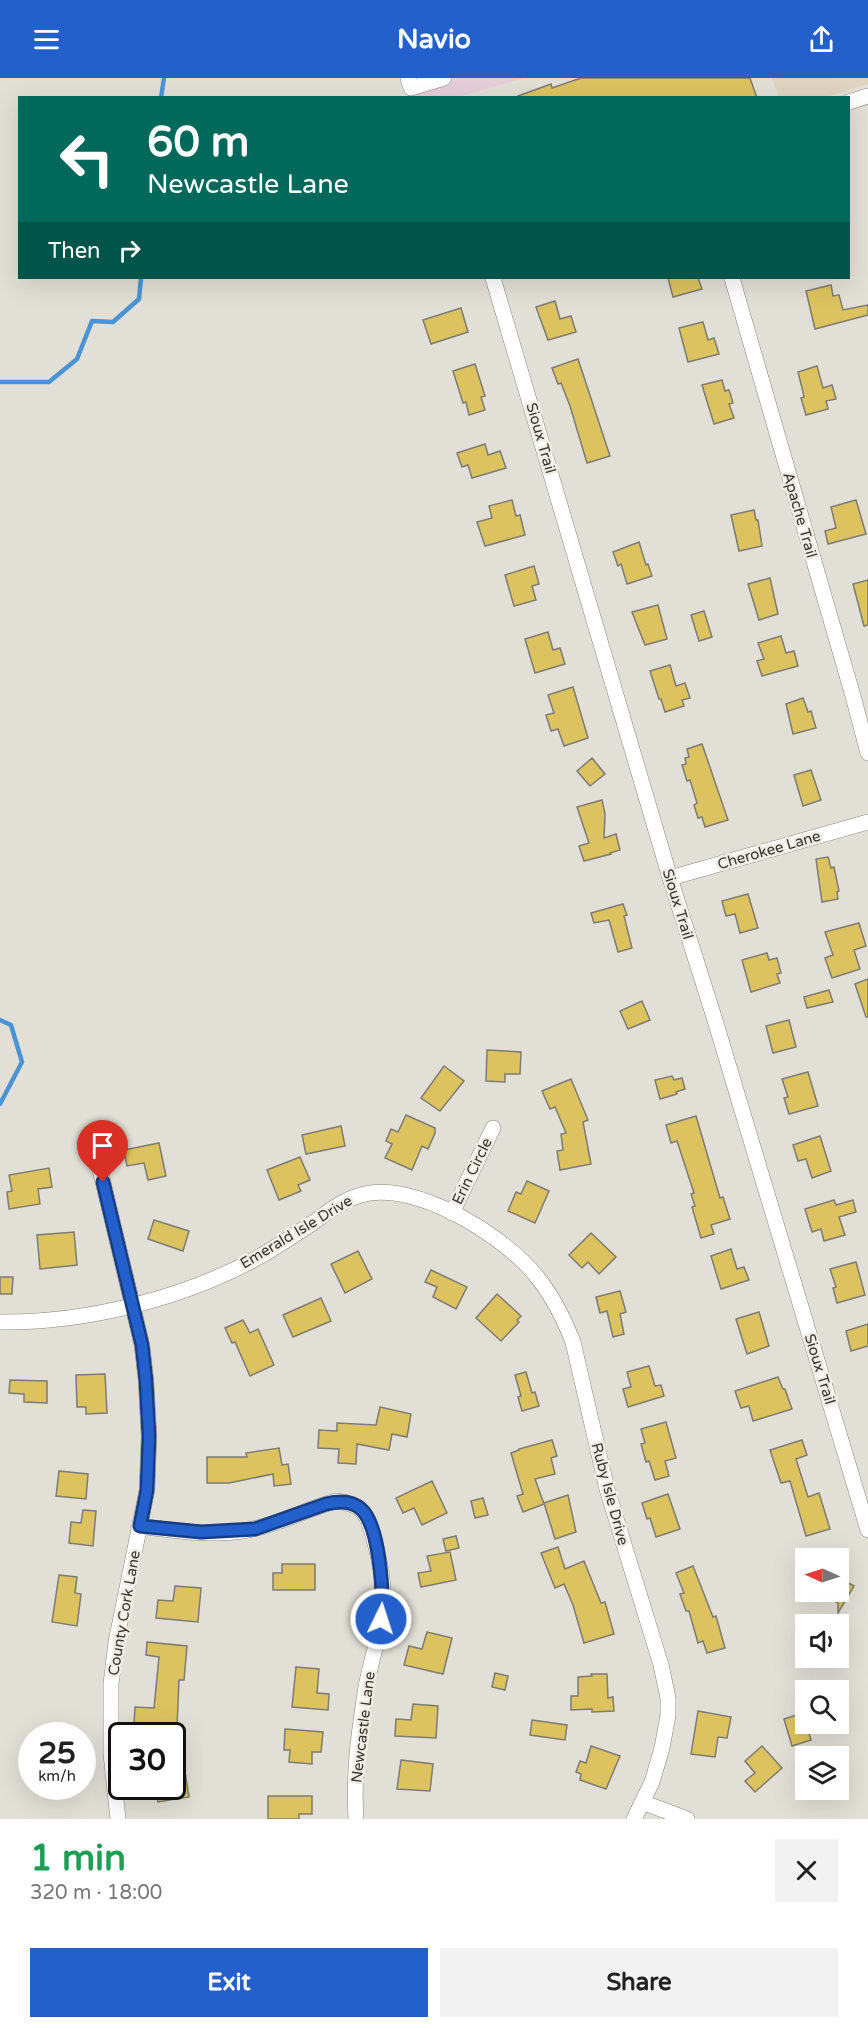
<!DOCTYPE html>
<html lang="en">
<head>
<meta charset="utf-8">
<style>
	:root { --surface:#fff; --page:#f2f2f2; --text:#222; --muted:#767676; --accent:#2360cc }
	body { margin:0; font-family:"Varela Round",sans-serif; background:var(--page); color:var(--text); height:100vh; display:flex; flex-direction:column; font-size:22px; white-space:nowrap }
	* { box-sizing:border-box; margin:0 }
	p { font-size:20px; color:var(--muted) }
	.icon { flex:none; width:33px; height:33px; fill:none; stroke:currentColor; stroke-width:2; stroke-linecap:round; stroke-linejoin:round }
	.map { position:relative; height:1741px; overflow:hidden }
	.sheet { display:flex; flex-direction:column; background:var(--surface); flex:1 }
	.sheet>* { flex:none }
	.hud { position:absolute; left:18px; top:18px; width:832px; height:183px; border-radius:0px; box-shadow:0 6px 24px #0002; background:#00695c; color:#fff; overflow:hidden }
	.needle { width:39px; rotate:273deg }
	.tools { position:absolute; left:795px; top:1470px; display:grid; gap:12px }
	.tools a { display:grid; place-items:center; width:54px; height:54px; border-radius:0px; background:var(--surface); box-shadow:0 6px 24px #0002; font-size:30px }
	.speed { position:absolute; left:18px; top:1644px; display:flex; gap:12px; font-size:30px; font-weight:700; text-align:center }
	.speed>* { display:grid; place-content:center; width:78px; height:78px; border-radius:50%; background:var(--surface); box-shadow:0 6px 24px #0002; line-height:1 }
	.speed small { font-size:15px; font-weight:400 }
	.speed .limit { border:3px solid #111; border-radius:9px; background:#fff; color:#111 }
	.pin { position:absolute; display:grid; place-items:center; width:51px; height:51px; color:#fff; margin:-62px -26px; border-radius:50% 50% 50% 0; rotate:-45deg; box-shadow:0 0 6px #0007 }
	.pin .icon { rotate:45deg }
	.me { position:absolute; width:66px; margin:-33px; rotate:4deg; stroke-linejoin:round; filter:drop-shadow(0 0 4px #0008) }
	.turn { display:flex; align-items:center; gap:21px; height:126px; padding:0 30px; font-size:27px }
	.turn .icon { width:78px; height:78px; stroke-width:2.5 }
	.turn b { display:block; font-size:42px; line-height:51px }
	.then { display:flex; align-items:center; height:57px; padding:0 30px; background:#0003; gap:12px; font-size:22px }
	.round { display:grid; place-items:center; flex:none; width:63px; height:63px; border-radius:0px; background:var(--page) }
	.head { display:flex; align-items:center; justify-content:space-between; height:102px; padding:0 30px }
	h1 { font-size:36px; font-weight:700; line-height:45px; color:#1e9e55 }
	.primary-button { display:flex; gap:12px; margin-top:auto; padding:12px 30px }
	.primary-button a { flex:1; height:69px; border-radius:0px; background:var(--accent); color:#fff; font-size:24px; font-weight:700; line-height:69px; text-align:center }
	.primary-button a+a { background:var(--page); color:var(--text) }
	header { display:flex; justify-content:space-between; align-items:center; height:78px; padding:0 30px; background:var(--accent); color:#fff; font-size:27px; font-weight:700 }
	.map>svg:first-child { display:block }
	.commercial { fill:#e6ced8 }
	.industrial { fill:#dfd4c0 }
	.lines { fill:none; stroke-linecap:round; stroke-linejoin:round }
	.stream { stroke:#4a94d6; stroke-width:4.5 }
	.building { fill:#ddc35f; stroke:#7d7b73; stroke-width:1.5 }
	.minor-casing { stroke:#88867e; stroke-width:16 }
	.minor { stroke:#fff; stroke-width:15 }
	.route-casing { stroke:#173e85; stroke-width:15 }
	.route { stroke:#2360cc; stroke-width:10 }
	.labels { text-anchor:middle; stroke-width:5; stroke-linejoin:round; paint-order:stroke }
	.street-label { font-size:15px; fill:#353431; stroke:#efede3 }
</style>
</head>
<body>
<header><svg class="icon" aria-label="menu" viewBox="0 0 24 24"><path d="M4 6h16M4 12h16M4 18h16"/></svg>Navio<svg class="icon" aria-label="share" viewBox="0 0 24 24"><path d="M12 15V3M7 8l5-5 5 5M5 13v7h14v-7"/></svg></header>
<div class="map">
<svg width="868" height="1741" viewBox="0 0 868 1741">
	<rect width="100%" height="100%" fill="#e2dfd6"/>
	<path class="commercial" d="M 402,0 L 524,0 L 455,20 L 408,19 Z"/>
	<path class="industrial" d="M 772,0 L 868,0 L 868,6 L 826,19 L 779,19 Z"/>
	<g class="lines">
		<g class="stream">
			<path d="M 161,20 L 164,0"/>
			<path d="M 0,304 L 49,304 L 77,281 L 92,243 L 113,244 L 139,221 L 141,200"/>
			<path d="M 0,942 L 11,947 L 22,984 L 0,1026"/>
		</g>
	</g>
	<g class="building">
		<path d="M 581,0 L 750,0 L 757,20 L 519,20 L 518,18 L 551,6 L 552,10 Z"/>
		<path d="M 668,200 L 698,200 L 702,211 L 673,219 Z"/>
		<path d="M 831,207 L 833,218 L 839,217 L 843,232 L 868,227 L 868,237 L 815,251 L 806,213 Z"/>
		<path d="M 555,223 L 560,241 L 571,238 L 576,254 L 548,262 L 536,229 Z"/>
		<path d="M 461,230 L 468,254 L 431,266 L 423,242 Z"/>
		<path d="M 703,244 L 708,262 L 714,260 L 719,276 L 688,284 L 679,250 Z"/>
		<path d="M 578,281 L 610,378 L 587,385 L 570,328 L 561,305 L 558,306 L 552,290 Z"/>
		<path d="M 475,286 L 485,318 L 481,319 L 485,332 L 469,337 L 466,324 L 463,325 L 453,293 Z"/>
		<path d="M 817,288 L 823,310 L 832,307 L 836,321 L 826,323 L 828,331 L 806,337 L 801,320 L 804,319 L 803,314 L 798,294 Z"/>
		<path d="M 722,302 L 725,313 L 729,312 L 733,325 L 729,326 L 734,340 L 714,346 L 702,307 Z"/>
		<path d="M 485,366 L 488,377 L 500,373 L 506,390 L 472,400 L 468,387 L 462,389 L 457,375 Z"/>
		<path d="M 512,422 L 516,438 L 520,437 L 525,457 L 485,468 L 477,444 L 492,440 L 489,428 Z"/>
		<path d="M 856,422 L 866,456 L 828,466 L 825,453 L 836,450 L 831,429 Z"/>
		<path d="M 754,432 L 756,442 L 758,442 L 762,468 L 739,473 L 731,437 Z"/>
		<path d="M 639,464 L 646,487 L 648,486 L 652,498 L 627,506 L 621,486 L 618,488 L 613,474 Z"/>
		<path d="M 534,488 L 539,506 L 532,508 L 536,522 L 514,528 L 505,497 Z"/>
		<path d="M 770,500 L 778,536 L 759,542 L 748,506 Z"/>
		<path d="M 868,502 L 868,547 L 864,548 L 853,506 Z"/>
		<path d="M 658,527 L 667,561 L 645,567 L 632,534 Z"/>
		<path d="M 704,533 L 712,559 L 699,563 L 691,537 Z"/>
		<path d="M 548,554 L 553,572 L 560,570 L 565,586 L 535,595 L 525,561 Z"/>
		<path d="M 781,558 L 786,575 L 794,573 L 798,588 L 762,598 L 757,583 L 764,581 L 758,565 Z"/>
		<path d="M 670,587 L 676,608 L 685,605 L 690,620 L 682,622 L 684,628 L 665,634 L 661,621 L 659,621 L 650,593 Z"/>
		<path d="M 573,609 L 588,660 L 564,668 L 558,651 L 551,653 L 546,637 L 554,635 L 548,617 Z"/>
		<path d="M 803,620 L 808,634 L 811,633 L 816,650 L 793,656 L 786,626 Z"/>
		<path d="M 702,666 L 728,742 L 705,749 L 702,739 L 698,740 L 694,727 L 697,725 L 690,702 L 687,703 L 682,687 L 686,686 L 685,680 L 689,679 L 687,671 Z"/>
		<path d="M 592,680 L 605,696 L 590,708 L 577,693 Z"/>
		<path d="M 811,692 L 821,722 L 803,728 L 794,697 Z"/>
		<path d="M 602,722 L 605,736 L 604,760 L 616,756 L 620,772 L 610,775 L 611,776 L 584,783 L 579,768 L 589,765 L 577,729 Z"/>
		<path d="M 828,779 L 831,790 L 834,789 L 839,813 L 837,814 L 838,821 L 822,824 L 816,781 Z"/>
		<path d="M 748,816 L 758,850 L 740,855 L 735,836 L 726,838 L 722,823 Z"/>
		<path d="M 623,826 L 627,837 L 624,838 L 632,870 L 618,874 L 609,842 L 594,845 L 591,835 Z"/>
		<path d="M 859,845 L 866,868 L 854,872 L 860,891 L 832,900 L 825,880 L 833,877 L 825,854 Z"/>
		<path d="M 767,875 L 769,882 L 777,880 L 781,895 L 777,896 L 780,905 L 751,914 L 742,882 Z"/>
		<path d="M 868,901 L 868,939 L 866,939 L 855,906 Z"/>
		<path d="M 829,912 L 833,924 L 807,930 L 804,919 Z"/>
		<path d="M 642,923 L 650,942 L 628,951 L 620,933 Z"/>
		<path d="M 789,942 L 796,969 L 773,975 L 766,948 Z"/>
		<path d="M 487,972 L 521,974 L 520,996 L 505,996 L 505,1004 L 486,1003 Z"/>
		<path d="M 444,988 L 464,1003 L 440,1033 L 421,1020 Z"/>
		<path d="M 808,994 L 818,1028 L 789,1036 L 784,1020 L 788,1019 L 782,1001 Z"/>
		<path d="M 672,998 L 674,1002 L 682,1000 L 685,1011 L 676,1014 L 677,1016 L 660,1021 L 655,1002 Z"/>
		<path d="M 571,1001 L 588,1042 L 583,1044 L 591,1086 L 560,1092 L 557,1073 L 563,1072 L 561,1056 L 566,1055 L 555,1029 L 550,1031 L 542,1013 Z"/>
		<path d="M 406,1037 L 435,1050 L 435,1055 L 428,1071 L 422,1068 L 412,1092 L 385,1080 L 392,1066 L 386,1063 L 391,1051 L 398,1054 Z"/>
		<path d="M 696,1038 L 720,1120 L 723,1119 L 730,1141 L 711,1147 L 714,1156 L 701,1160 L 692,1129 L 695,1128 L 691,1116 L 694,1115 L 677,1063 L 671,1065 L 666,1047 Z"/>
		<path d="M 341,1048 L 345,1068 L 306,1076 L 302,1057 Z"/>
		<path d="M 820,1058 L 831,1093 L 812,1100 L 806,1081 L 798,1083 L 793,1067 Z"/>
		<path d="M 159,1065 L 166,1098 L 148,1102 L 144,1085 L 127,1088 L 124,1072 Z"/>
		<path d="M 300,1079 L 310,1102 L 298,1107 L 301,1113 L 279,1122 L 267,1092 Z"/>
		<path d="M 49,1090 L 52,1109 L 38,1111 L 40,1126 L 9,1131 L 7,1114 L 12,1113 L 9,1097 Z"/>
		<path d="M 527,1103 L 549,1113 L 535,1145 L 508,1133 L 516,1114 L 521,1116 Z"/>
		<path d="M 834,1122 L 836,1127 L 853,1122 L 856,1134 L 839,1139 L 845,1157 L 824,1163 L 821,1151 L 812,1154 L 805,1131 Z"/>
		<path d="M 154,1142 L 189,1153 L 183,1173 L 148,1161 Z"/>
		<path d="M 74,1154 L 77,1187 L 40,1191 L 37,1157 Z"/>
		<path d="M 591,1155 L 616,1179 L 599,1196 L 588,1184 L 582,1190 L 569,1177 Z"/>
		<path d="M 731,1171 L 737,1191 L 744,1189 L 749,1202 L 721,1211 L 711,1178 Z"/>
		<path d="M 358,1173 L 372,1201 L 345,1215 L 331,1186 Z"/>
		<path d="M 856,1184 L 865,1217 L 837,1225 L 833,1210 L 836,1209 L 830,1191 Z"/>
		<path d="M 431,1192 L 467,1209 L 456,1231 L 433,1219 L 437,1209 L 425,1204 Z"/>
		<path d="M 0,1199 L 13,1199 L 12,1216 L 0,1216 Z"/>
		<path d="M 620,1213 L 626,1234 L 620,1236 L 624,1256 L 613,1259 L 607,1233 L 600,1235 L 596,1219 Z"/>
		<path d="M 497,1216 L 521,1238 L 517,1242 L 519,1244 L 501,1263 L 476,1240 Z"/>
		<path d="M 321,1220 L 331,1243 L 293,1259 L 283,1237 Z"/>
		<path d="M 759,1234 L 769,1268 L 747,1276 L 736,1241 Z"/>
		<path d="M 243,1242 L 250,1255 L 258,1251 L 274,1287 L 250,1298 L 235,1264 L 232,1265 L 225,1250 Z"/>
		<path d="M 868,1246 L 868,1268 L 851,1273 L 846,1253 Z"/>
		<path d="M 649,1288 L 655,1308 L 661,1307 L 664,1318 L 628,1329 L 623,1311 L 631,1309 L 627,1294 Z"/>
		<path d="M 526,1294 L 532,1315 L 535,1314 L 539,1328 L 522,1333 L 518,1319 L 521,1318 L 515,1297 Z"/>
		<path d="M 105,1296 L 107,1335 L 86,1336 L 86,1329 L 77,1329 L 76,1297 Z"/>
		<path d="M 778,1299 L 783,1311 L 785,1311 L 792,1331 L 753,1343 L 749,1328 L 741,1330 L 735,1313 Z"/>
		<path d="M 10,1302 L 47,1303 L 47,1325 L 24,1324 L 24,1316 L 9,1315 Z"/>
		<path d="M 380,1329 L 411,1336 L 407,1359 L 392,1356 L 389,1372 L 357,1366 L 356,1386 L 338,1385 L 339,1371 L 318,1370 L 319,1352 L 337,1353 L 337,1345 L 376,1347 Z"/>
		<path d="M 666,1344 L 676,1380 L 665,1383 L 669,1398 L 655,1402 L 649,1383 L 646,1384 L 641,1366 L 645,1365 L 641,1351 Z"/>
		<path d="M 552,1362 L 557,1378 L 551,1380 L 555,1396 L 535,1401 L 544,1426 L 523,1434 L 517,1418 L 523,1416 L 511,1375 L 519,1372 L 519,1371 Z"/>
		<path d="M 802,1362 L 807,1377 L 796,1381 L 808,1419 L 819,1415 L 830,1451 L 806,1458 L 790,1403 L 781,1405 L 770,1372 Z"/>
		<path d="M 279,1370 L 282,1387 L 288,1386 L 291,1406 L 274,1408 L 273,1396 L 229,1405 L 207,1405 L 207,1379 L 247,1379 L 246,1375 Z"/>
		<path d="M 59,1393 L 88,1396 L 86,1421 L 56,1418 Z"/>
		<path d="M 432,1403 L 447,1435 L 422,1447 L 414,1430 L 403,1435 L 396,1420 Z"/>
		<path d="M 668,1416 L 680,1451 L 656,1459 L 650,1440 L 647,1441 L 642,1425 Z"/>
		<path d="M 568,1417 L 576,1454 L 555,1461 L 544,1425 Z"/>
		<path d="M 483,1420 L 488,1437 L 475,1440 L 471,1423 Z"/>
		<path d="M 83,1432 L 96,1433 L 93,1468 L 69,1465 L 71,1444 L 81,1445 Z"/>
		<path d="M 456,1458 L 459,1470 L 446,1473 L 443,1461 Z"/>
		<path d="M 558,1469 L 565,1491 L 584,1483 L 601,1525 L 605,1524 L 614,1556 L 584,1565 L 573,1527 L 564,1506 L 555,1510 L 541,1475 Z"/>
		<path d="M 450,1474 L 456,1502 L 421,1509 L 418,1495 L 431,1493 L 427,1478 Z"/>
		<path d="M 282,1486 L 315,1486 L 315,1512 L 273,1512 L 273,1495 L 282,1495 Z"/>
		<path d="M 693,1488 L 713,1539 L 716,1538 L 725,1570 L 707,1575 L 703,1563 L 698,1565 L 689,1533 L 686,1533 L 680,1516 L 684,1515 L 676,1495 Z"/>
		<path d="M 59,1497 L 77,1499 L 75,1515 L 81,1516 L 77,1548 L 52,1544 Z"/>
		<path d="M 838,1499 L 854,1508 L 838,1535 L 838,1525 L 819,1514 L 838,1514 Z"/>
		<path d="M 175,1508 L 201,1510 L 198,1544 L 156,1540 L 158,1522 L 173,1523 Z"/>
		<path d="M 427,1554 L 452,1560 L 443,1596 L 404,1587 L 409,1568 L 422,1571 Z"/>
		<path d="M 147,1564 L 187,1568 L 184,1602 L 179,1602 L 177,1649 L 134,1646 L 135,1629 L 154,1630 L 159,1579 L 146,1577 Z"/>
		<path d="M 296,1589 L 319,1591 L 317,1615 L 329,1616 L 328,1632 L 292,1629 Z"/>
		<path d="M 495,1595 L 508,1598 L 505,1612 L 492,1609 Z"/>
		<path d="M 591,1596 L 607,1596 L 608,1620 L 613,1619 L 614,1633 L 592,1634 L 592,1631 L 571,1632 L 571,1618 L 578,1618 L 578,1599 L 592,1598 Z"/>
		<path d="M 413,1626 L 438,1628 L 436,1660 L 395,1658 L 396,1641 L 411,1642 Z"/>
		<path d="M 698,1633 L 731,1639 L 727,1660 L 718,1659 L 715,1679 L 691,1676 Z"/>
		<path d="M 803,1635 L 811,1662 L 792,1668 L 784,1641 Z"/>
		<path d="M 532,1642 L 567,1647 L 565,1662 L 530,1657 Z"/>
		<path d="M 285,1651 L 323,1654 L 321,1674 L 312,1674 L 312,1686 L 289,1684 L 290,1672 L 284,1672 Z"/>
		<path d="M 591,1668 L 620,1678 L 606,1711 L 580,1702 L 581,1696 L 576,1694 L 580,1683 L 586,1685 Z"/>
		<path d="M 762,1668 L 782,1690 L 755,1714 L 745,1703 L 755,1695 L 745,1683 Z"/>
		<path d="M 401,1682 L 433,1686 L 430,1713 L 397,1711 Z"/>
		<path d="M 184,1687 L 189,1719 L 158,1724 L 155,1708 L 172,1708 L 172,1688 Z"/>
		<path d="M 268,1718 L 312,1718 L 312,1736 L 299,1736 L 299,1741 L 268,1741 Z"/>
	</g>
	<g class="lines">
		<g class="minor-casing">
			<g id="minor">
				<path d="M 408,0 L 411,10 L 444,0"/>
				<path d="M 849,24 L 868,18"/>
				<path d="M 493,200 L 670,800 L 714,939 L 868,1452"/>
				<path d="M 732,200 L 853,618 L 868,675"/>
				<path d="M 670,800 L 868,744"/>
				<path d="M 98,1083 L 142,1267 L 146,1303 L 149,1358 L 147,1412 L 116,1564 L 111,1606 L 111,1676 L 118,1741"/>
				<path d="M 452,1135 L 493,1050"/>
				<path d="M 0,1244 C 85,1245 182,1221 257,1180 C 275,1170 293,1158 311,1146 C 327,1135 342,1122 361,1117 C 415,1101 506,1159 538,1200 C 553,1219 564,1241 573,1264 L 607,1411 L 661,1587 L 668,1620 L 668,1637 L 662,1670 L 652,1704 L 634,1741"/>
				<path d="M 140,1448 C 177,1453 220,1460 257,1450 C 284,1444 309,1430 336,1423 C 366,1426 368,1439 375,1465 C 380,1485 384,1503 383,1524 C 382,1553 371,1581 366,1609 C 359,1653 353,1697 356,1741"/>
				<path d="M 642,1724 L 687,1741"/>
			</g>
		</g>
		<use href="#minor" class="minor"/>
	</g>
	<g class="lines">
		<g class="route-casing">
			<path id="route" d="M 103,1104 L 142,1267 L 146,1303 L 149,1358 L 147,1412 L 140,1448 L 201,1454 L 255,1451 L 326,1426 C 338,1423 351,1422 361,1431 C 380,1448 384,1517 381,1541"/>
		</g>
		<use href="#route" class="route"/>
	</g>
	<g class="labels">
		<g class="street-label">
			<text transform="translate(541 360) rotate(74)" y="5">Sioux Trail</text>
			<text transform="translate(800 437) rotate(74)" y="5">Apache Trail</text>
			<text transform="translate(769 772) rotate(-16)" y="5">Cherokee Lane</text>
			<text transform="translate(678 826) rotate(73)" y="5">Sioux Trail</text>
			<text transform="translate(472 1093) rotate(-64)" y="5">Erin Circle</text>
			<text transform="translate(296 1154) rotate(-31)" y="5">Emerald Isle Drive</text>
			<text transform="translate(820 1291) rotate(73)" y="5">Sioux Trail</text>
			<text transform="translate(610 1416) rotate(75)" y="5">Ruby Isle Drive</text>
			<text transform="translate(124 1535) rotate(-80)" y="5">County Cork Lane</text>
			<text transform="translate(363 1649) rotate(-83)" y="5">Newcastle Lane</text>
		</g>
	</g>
</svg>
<div class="tools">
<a><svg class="needle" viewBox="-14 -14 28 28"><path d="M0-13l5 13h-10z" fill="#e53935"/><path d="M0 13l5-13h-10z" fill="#767676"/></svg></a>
<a><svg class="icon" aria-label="sound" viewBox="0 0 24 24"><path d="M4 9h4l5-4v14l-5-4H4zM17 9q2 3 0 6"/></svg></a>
<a><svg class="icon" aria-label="search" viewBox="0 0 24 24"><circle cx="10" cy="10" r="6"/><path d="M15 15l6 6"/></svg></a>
<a><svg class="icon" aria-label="layers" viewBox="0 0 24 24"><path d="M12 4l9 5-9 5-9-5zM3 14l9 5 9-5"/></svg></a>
</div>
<div class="speed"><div>25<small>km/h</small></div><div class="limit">30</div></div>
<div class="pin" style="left:103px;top:1104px;background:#d93025"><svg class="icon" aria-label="arrive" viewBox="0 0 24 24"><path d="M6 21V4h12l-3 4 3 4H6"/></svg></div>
<svg class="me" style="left:381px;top:1541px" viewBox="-20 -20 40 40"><circle r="17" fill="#2360cc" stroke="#fff" stroke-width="3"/><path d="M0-11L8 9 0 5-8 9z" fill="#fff"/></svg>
<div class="hud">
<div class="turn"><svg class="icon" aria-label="left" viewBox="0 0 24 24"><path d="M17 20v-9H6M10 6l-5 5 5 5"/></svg><div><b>60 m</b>Newcastle Lane</div></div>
<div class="then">Then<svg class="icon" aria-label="right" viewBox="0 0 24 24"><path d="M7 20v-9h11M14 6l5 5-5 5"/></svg></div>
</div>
</div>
<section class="sheet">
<div class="head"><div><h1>1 min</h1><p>320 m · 18:00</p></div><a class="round"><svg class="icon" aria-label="close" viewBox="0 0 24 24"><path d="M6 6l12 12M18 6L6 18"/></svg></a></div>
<div class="primary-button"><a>Exit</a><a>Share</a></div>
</section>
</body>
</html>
